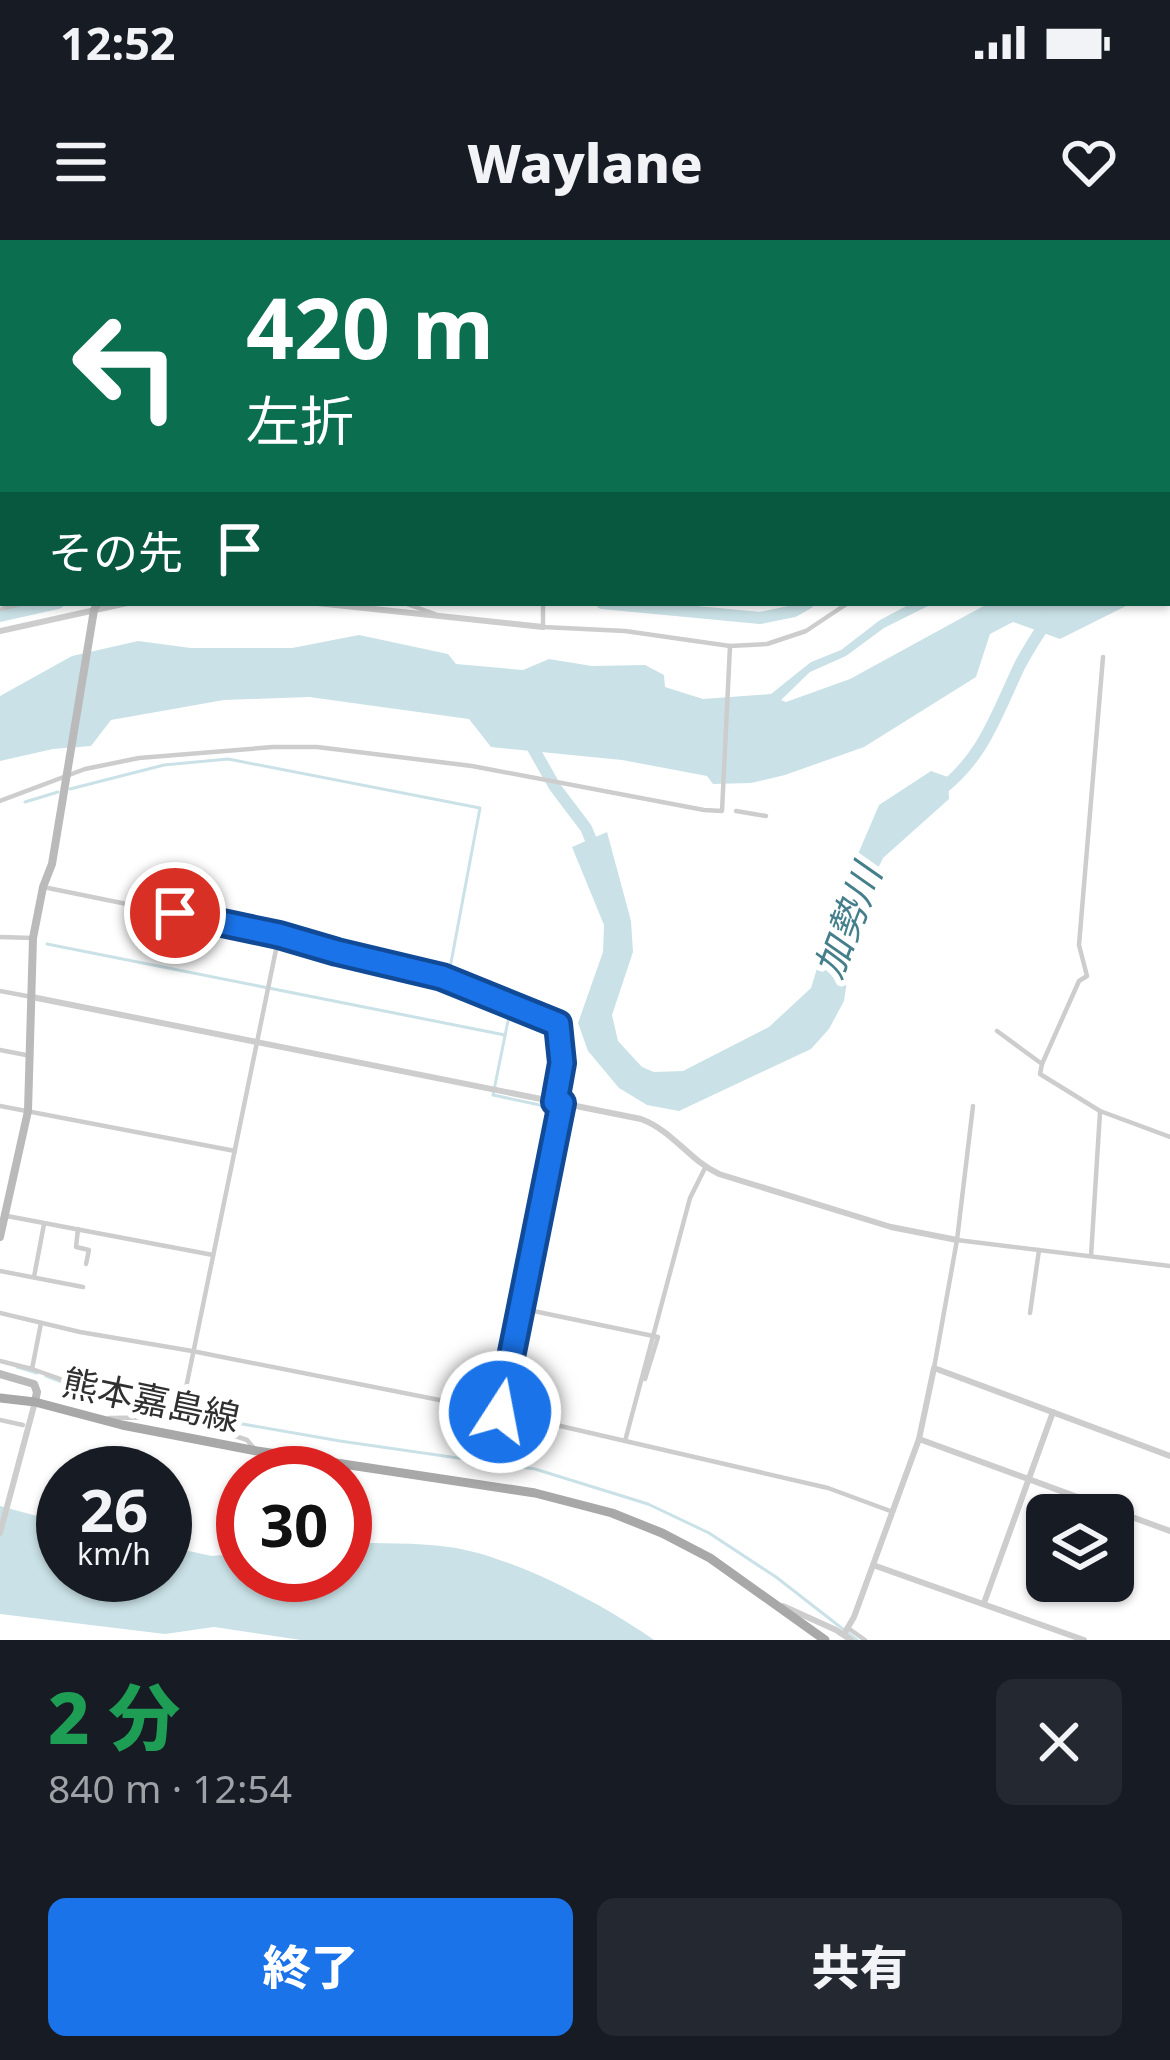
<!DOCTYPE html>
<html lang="ja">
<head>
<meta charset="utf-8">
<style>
	:root { --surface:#171b24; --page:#242831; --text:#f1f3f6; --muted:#9ea1a6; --accent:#1a73e8 }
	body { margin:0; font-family:"Noto Sans","Noto Sans JP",sans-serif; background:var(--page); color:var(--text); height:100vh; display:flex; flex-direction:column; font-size:45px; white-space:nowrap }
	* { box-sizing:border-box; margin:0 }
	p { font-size:39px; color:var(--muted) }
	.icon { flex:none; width:66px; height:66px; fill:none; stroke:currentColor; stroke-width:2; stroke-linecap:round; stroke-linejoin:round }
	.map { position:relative; height:1400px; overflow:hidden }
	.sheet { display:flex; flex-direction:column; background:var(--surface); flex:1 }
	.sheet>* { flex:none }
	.banner { position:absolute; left:0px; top:0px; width:1170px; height:366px; box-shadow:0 3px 9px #0004; background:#0b6e4f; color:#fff; overflow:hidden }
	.tools { position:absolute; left:1026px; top:1254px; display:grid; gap:24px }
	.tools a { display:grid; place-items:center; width:108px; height:108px; border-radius:18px; background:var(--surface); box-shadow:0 3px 9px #0004; font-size:60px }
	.speed { position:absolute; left:36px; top:1206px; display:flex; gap:24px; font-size:60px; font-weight:700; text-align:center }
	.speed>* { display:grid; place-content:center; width:156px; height:156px; border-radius:50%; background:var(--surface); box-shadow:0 3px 9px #0004; line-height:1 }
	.speed small { font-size:30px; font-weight:400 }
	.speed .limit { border:18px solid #d22; background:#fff; color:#111 }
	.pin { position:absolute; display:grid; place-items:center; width:102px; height:102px; color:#fff; margin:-51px; border:6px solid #fff; border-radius:50%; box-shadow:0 3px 12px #0007 }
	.me { position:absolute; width:132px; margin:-66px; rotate:11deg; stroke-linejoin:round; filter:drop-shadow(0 0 9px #0008) }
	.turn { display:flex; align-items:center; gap:42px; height:252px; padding:0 48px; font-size:54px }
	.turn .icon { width:156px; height:156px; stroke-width:2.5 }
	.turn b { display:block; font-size:84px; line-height:102px }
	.then { display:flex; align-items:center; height:114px; padding:0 48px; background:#0003; gap:24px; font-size:45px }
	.round { display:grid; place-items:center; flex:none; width:126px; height:126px; border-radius:18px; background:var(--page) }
	.headline { display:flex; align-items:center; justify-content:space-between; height:204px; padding:0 48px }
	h1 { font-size:72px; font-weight:800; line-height:90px; color:#1e9e55 }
	.cta { display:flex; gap:24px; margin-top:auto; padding:24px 48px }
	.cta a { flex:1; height:138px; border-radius:18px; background:var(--accent); color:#fff; font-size:48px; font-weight:800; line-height:138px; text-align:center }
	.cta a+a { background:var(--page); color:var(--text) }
	.status { display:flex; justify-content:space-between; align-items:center; height:84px; padding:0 60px; background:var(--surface); direction:ltr }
	.status svg { height:33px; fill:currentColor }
	header { display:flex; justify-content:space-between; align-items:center; height:156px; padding:0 48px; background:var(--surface); font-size:54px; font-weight:800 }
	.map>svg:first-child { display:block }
	.water { fill:#cae2e7 }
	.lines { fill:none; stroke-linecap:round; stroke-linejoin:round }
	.stream { stroke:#cae2e7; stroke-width:3 }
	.river { stroke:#cae2e7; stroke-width:12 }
	.minor { stroke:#cdcdcd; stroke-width:4.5 }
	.tertiary { stroke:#cdcdcd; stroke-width:6 }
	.secondary { stroke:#bababa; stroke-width:8 }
	.primary { stroke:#a8a8a8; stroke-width:9 }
	.route-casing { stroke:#114b97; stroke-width:30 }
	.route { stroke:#1a73e8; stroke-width:21 }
	.labels { text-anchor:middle; stroke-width:12; stroke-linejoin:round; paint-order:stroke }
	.street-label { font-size:36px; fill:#303030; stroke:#fff }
	.water-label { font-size:39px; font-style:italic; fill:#457f8b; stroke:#fff }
</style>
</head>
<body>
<div class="status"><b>12:52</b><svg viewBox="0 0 49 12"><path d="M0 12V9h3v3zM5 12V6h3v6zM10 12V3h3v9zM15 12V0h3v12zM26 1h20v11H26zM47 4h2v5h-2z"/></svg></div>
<header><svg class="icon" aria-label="menu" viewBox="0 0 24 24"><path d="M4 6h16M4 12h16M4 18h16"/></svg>Waylane<svg class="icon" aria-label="heart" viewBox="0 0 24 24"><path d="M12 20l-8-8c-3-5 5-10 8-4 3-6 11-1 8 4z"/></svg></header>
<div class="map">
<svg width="1170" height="1400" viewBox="0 0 1170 1400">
	<rect width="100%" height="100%" fill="#fff"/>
	<g class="water">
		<path d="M 912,363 L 934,363 L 884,388 L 846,416 L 810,432 L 781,460 L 786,462 L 850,439 L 989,363 L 1132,363 L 1060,399 L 1013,382 L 990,394 L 976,437 L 864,507 L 785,535 L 751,543 L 713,544 L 707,536 L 622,520 L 491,507 L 469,479 L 309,457 L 224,460 L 111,480 L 91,506 L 53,509 L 0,521 L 0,456 L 72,416 L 138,401 L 191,408 L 292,408 L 359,395 L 448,414 L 456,424 L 523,430 L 549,419 L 592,426 L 645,425 L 664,435 L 665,447 L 703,459 L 771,454 L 811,422 L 841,410 L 880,380 Z"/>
		<path d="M 931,531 L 948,537 L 949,559 L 883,618 L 867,651 L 852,708 L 844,761 L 829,789 L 811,809 L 679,871 L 647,865 L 619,848 L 588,811 L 578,783 L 603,712 L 604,685 L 572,607 L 607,592 L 631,681 L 633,712 L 612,775 L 618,801 L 642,827 L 654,832 L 683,831 L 769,787 L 811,748 L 837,663 L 879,565 Z"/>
		<path d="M 0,1266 L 63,1283 L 63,1335 L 165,1335 L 165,1306 L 212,1316 L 243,1313 L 243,1335 L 345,1335 L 345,1302 C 379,1304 415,1302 449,1307 C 510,1315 603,1364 654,1400 L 301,1400 L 214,1387 L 165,1394 L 0,1374 Z"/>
	</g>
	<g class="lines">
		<g class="stream">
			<path d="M 70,549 L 164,525 L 228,519 L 480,568 L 447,744 L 503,766 L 509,776 L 493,855 L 554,868 L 556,872 L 495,1175"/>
			<path d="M 25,562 L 58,552"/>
			<path d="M 47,704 L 505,795"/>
			<path d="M 17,1127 L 37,1133"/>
			<path d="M 46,1136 L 116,1162 L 340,1201 L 535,1229 L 648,1264 L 709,1293 L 776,1337 L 857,1400"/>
		</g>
		<g class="river">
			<path d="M 408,0 L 412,3"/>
			<path d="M 534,0 L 548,3"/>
			<path d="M 470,3 L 475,0"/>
			<path d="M 1167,77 L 1170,77"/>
			<path d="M 602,363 L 760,378 L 794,371 L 808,363"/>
			<path d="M 0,376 L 58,363"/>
			<path d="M 529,501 L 555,547 L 586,588 L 596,612"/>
			<path d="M 939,551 C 983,519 997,473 1019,427 C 1030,405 1045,384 1059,363"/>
		</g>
		<g class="minor">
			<path d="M 642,3 L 643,0"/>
			<path d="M 0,32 L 3,33"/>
			<path d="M 0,108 L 3,108"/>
			<path d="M 0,149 L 3,149"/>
			<path d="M 0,190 L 3,190"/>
			<path d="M 1167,213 L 1170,212"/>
			<path d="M 0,287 L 3,302"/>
			<path d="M 404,363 L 435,374"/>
			<path d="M 543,363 L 543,387 L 625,391 L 730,406 L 767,404 L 806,391 L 848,363"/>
			<path d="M 0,369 L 24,363"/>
			<path d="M 0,561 L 85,529 L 139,518 L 273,507 L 317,507 L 472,526 L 704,570 L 722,571 L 730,406"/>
			<path d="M 736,571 L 766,576"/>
			<path d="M 43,647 L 279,695 L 337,712 L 442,737 L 558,784 L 562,823 L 555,862"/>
			<path d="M 0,697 L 33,698"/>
			<path d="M 0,751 L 32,757"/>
			<path d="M 997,791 L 1042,824 L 1040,834 L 1100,871 L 1170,897"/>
			<path d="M 0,810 L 31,816"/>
			<path d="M 1042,824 L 1079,741 L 1087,736 L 1079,705 L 1103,417"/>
			<path d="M 0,866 L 235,911"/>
			<path d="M 7,976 L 213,1015"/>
			<path d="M 78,989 L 76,1007 L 89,1010 L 86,1024"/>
			<path d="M 957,1000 L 1170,1026"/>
			<path d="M 1091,1016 L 1100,872"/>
			<path d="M 0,1031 L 83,1047"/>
			<path d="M 34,1037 L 44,984"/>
			<path d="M 519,1068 L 658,1097 L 645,1139"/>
			<path d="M 0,1073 L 80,1092 L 192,1111 L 500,1172 L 828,1248 L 893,1272"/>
			<path d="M 1030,1073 L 1039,1010"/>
			<path d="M 0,1121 L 32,1129 L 41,1083"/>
			<path d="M 934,1128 L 957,1000 L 973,866"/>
			<path d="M 32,1129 L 103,1154"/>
			<path d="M 180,1177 L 279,695"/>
			<path d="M 109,1178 L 180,1177 L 247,1200 L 253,1207"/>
			<path d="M 0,1180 L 23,1185"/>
			<path d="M 625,1201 L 690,958 L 705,928"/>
			<path d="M 489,1224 L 561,865"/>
			<path d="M 848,1388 L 865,1400"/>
		</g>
		<g class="tertiary">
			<path d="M 317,363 L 543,387"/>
			<path d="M 0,391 L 127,363"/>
			<path d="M 32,757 L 641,879 C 673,891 689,920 719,934 L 891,987 L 957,1000"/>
			<path d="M 919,1199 L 1170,1291"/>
			<path d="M 0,1293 L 35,1162"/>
			<path d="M 873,1325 L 1084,1400"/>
			<path d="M 984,1363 L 1053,1172"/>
			<path d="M 783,1366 L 836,1390 L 851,1400"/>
			<path d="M 844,1394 L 854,1377 L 919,1199 L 934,1128 L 1170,1216"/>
		</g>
		<g class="secondary">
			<path d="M 220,3 L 221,0"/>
			<path d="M 0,997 L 28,871 L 33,698 L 43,647 L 52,624 L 94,370 L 98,363"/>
			<path d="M 0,1134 L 34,1144 L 37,1152 L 35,1162"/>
		</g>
		<path class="primary" d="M 0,1158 L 35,1162 L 122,1185 L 257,1211 L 535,1253 L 612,1273 L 662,1293 L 710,1318 L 825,1400"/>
	</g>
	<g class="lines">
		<g class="route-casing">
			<path id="route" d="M 175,673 L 279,695 L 337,712 L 442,737 L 558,784 L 562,823 L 555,862 L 562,863 L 500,1172"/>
		</g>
		<use href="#route" class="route"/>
	</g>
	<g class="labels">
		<g class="street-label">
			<text transform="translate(151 1160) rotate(12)" y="13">熊本嘉島線</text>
		</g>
		<g class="water-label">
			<text transform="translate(848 681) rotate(-69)" y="14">加勢川</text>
		</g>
	</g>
</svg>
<div class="tools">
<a><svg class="icon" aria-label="layers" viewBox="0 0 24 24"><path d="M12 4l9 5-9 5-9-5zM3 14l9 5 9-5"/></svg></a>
</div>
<div class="speed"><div>26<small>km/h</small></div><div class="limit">30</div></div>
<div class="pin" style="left:175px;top:673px;background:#d93025"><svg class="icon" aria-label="arrive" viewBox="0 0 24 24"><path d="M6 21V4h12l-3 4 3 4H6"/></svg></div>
<svg class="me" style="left:500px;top:1172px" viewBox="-20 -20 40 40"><circle r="17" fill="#1a73e8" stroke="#fff" stroke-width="3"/><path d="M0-11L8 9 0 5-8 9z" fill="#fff"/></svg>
<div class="banner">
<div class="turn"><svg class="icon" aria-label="left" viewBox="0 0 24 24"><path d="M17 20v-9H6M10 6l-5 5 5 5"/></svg><div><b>420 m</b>左折</div></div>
<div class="then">その先<svg class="icon" aria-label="arrive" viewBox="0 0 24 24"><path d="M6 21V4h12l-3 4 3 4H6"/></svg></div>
</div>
</div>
<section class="sheet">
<div class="headline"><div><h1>2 分</h1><p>840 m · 12:54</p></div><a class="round"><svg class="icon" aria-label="close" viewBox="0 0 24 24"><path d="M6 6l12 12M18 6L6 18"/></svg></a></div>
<div class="cta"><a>終了</a><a>共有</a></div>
</section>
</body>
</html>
